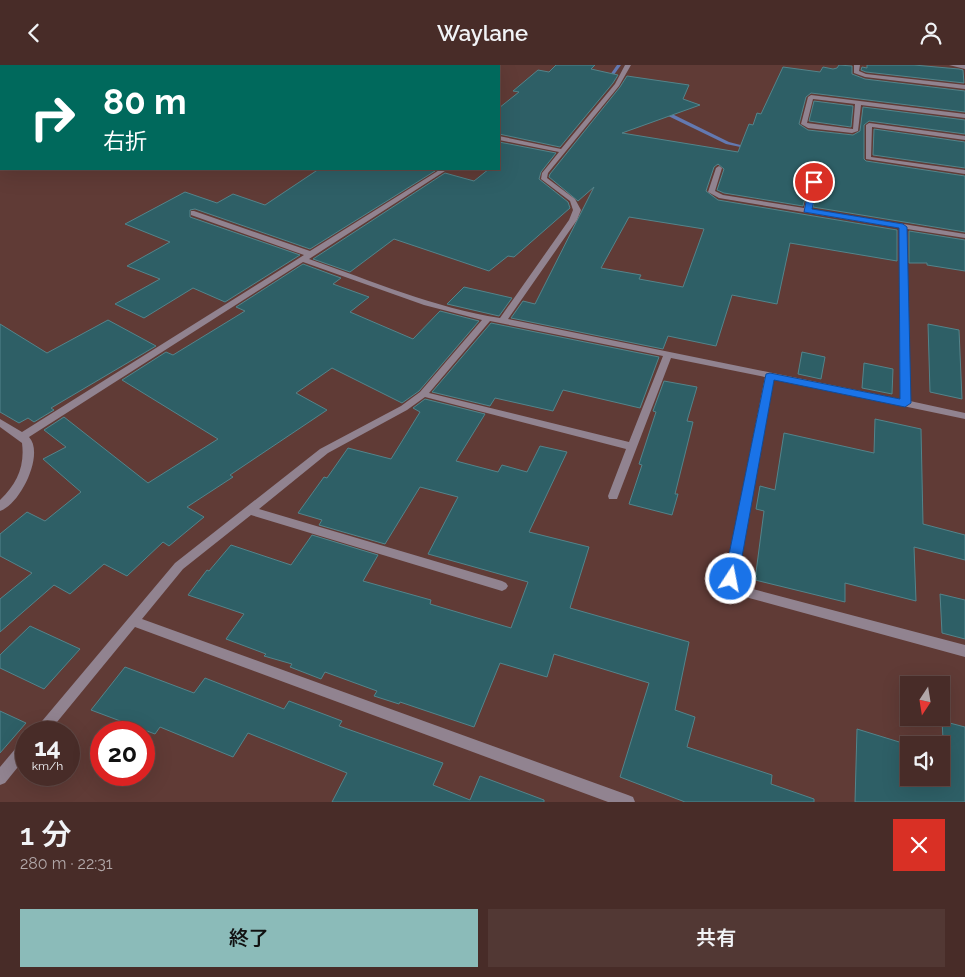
<!DOCTYPE html>
<html lang="ja">
<head>
<meta charset="utf-8">
<style>
	:root { --surface:#482c28; --page:#523834; --text:#f1f3f6; --muted:#b1a7a8; --line:#604845; --accent:#8bbbb9 }
	body { margin:0; font-family:Raleway,"Noto Sans JP",sans-serif; background:var(--page); color:var(--text); height:100vh; display:flex; flex-direction:column; font-size:19px; white-space:nowrap }
	* { box-sizing:border-box; margin:0 }
	p { font-size:16px; color:var(--muted) }
	.icon { flex:none; width:28px; height:28px; fill:none; stroke:currentColor; stroke-width:2; stroke-linecap:round; stroke-linejoin:round }
	.map { position:relative; height:737px; overflow:hidden }
	.side { display:flex; flex-direction:column; background:var(--surface); flex:1 }
	.side>* { flex:none }
	.top-card { position:absolute; left:0px; top:0px; width:500px; height:105px; box-shadow:0 5px 20px #0002,0 0 0 1px var(--line); background:#00695c; color:#fff; overflow:hidden }
	.needle { width:32px; rotate:192deg }
	.fabs { position:absolute; left:900px; top:611px; display:grid; gap:10px }
	.fabs a { display:grid; place-items:center; width:50px; height:50px; border-radius:0px; background:var(--surface); box-shadow:0 5px 20px #0002,0 0 0 1px var(--line); font-size:25px }
	.speed { position:absolute; left:15px; top:656px; display:flex; gap:10px; font-size:25px; font-weight:700; text-align:center }
	.speed>* { display:grid; place-content:center; width:65px; height:65px; border-radius:50%; background:var(--surface); box-shadow:0 5px 20px #0002,0 0 0 1px var(--line); line-height:1 }
	.speed small { font-size:12px; font-weight:400 }
	.speed .limit { border:8px solid #d22; background:#fff; color:#111 }
	.pin { position:absolute; display:grid; place-items:center; width:42px; height:42px; color:#fff; margin:-21px; border:2px solid #fff; border-radius:50%; box-shadow:0 1px 5px #0007 }
	.me { position:absolute; width:55px; margin:-28px; rotate:11deg; stroke-linejoin:round; filter:drop-shadow(0 0 4px #0008) }
	.turn { display:flex; align-items:center; gap:18px; height:105px; padding:0 20px; font-size:22px }
	.turn .icon { width:65px; height:65px; stroke-width:2.5 }
	.turn b { display:block; font-size:35px; line-height:42px }
	.round { display:grid; place-items:center; flex:none; width:52px; height:52px; border-radius:0px; background:var(--page) }
	.overview { display:flex; align-items:center; justify-content:space-between; height:85px; padding:0 20px }
	h1 { font-size:30px; font-weight:600; line-height:38px }
	.action { display:flex; gap:10px; margin-top:auto; padding:10px 20px }
	.action a { flex:1; height:58px; border-radius:0px; background:var(--accent); color:#111; font-size:20px; font-weight:600; line-height:58px; text-align:center }
	.action a+a { background:var(--page); color:var(--text) }
	header { display:flex; justify-content:space-between; align-items:center; height:65px; padding:0 20px; background:var(--surface); font-size:22px; font-weight:600 }
	.map>svg:first-child { display:block }
	.lines { fill:none; stroke-linecap:round; stroke-linejoin:round }
	.stream { fill:#6379b1; fill-rule:evenodd }
	.building { fill:#2e5f66; stroke:#53848b; fill-rule:evenodd }
	.lane { fill:#918390; fill-rule:evenodd }
	.route { fill:#1a73e8; stroke:#114b97 }
</style>
</head>
<body>
<header><svg class="icon" aria-label="back" viewBox="0 0 24 24"><path d="M15 5l-7 7 7 7"/></svg>Waylane<svg class="icon" aria-label="person" viewBox="0 0 24 24"><circle cx="12" cy="8" r="4"/><path d="M4 21q1-7 8-7t8 7"/></svg></header>
<div class="map">
<svg width="965" height="737" viewBox="0 0 965 737">
	<rect width="100%" height="100%" fill="#603b36"/>
	<g class="lines">
		<g class="stream">
			<path d="M 617,0 L 621,0 L 608,18 L 606,18 L 605,17 Z"/>
			<path d="M 660,45 L 664,45 L 729,77 L 752,83 L 750,84 L 726,79 L 660,47 Z"/>
			<rect x="0" y="75" width="1" height="3"/>
		</g>
	</g>
	<g class="building">
		<path d="M 556,0 L 595,0 L 591,4 L 618,10 L 613,18 L 560,82 L 499,69 L 499,43 L 519,27 L 513,26 L 538,5 L 549,7 Z"/>
		<path d="M 839,0 L 852,1 L 852,9 L 865,14 L 965,26 L 965,47 L 811,28 L 806,32 L 799,59 L 808,65 L 853,70 L 860,66 L 863,42 L 965,55 L 965,69 L 869,56 L 864,60 L 864,94 L 866,96 L 965,111 L 965,167 L 813,142 L 821,102 L 819,100 L 812,103 L 803,141 L 724,128 L 717,125 L 724,104 L 718,99 L 714,102 L 706,126 L 718,135 L 897,165 L 897,196 L 790,178 L 777,239 L 732,230 L 716,281 L 668,271 L 663,284 L 511,253 L 523,236 L 535,239 L 594,122 L 578,136 L 549,112 L 550,109 L 620,22 L 627,11 L 689,20 L 683,34 L 700,40 L 622,68 L 738,87 L 749,59 L 753,60 L 757,48 L 761,49 L 783,2 L 820,7 L 823,2 L 833,4 L 837,3 ZM 629,152 L 704,164 L 683,222 L 639,214 L 641,210 L 601,203 Z"/>
		<path d="M 867,0 L 914,0 L 959,4 L 963,5 L 964,18 L 866,7 L 861,5 L 862,2 L 867,3 Z"/>
		<path d="M 814,36 L 853,41 L 851,62 L 809,56 Z"/>
		<path d="M 874,64 L 965,77 L 965,103 L 873,90 Z"/>
		<path d="M 499,77 L 556,88 L 541,107 L 539,114 L 568,137 L 570,143 L 514,192 L 508,191 L 489,206 L 394,174 L 350,207 L 313,194 L 445,108 L 474,116 L 489,104 L 499,104 Z"/>
		<path d="M 319,104 L 427,104 L 435,106 L 310,184 L 195,144 L 190,145 L 190,152 L 300,190 L 225,237 L 193,223 L 144,253 L 115,239 L 160,214 L 127,201 L 170,177 L 125,159 L 185,127 L 217,138 L 233,129 L 265,140 Z"/>
		<path d="M 909,166 L 965,175 L 965,206 L 927,200 L 927,198 L 909,198 Z"/>
		<path d="M 303,199 L 341,213 L 333,219 L 369,232 L 350,247 L 413,274 L 440,246 L 479,256 L 419,326 L 402,338 L 332,303 L 296,328 L 327,345 L 230,410 L 233,412 L 187,442 L 204,452 L 169,481 L 163,477 L 127,511 L 104,499 L 70,529 L 54,520 L 0,567 L 0,534 L 32,508 L 0,491 L 0,469 L 27,447 L 45,456 L 81,427 L 43,394 L 66,382 L 44,365 L 64,352 L 148,418 L 218,374 L 122,315 L 166,287 L 173,290 L 245,246 L 236,242 Z"/>
		<path d="M 464,222 L 512,233 L 499,251 L 447,239 Z"/>
		<path d="M 108,255 L 156,281 L 51,343 L 54,345 L 34,357 L 28,353 L 19,358 L 0,347 L 0,259 L 47,288 Z"/>
		<path d="M 491,258 L 659,292 L 640,343 L 563,325 L 553,346 L 495,333 L 490,341 L 432,327 Z"/>
		<path d="M 928,259 L 959,265 L 962,334 L 930,327 Z"/>
		<path d="M 802,287 L 825,292 L 821,314 L 798,309 Z"/>
		<path d="M 864,298 L 893,304 L 892,329 L 862,323 Z"/>
		<path d="M 664,316 L 697,322 L 687,356 L 693,357 L 675,429 L 678,429 L 672,450 L 629,439 L 642,400 L 639,399 L 656,347 L 653,346 Z"/>
		<path d="M 425,334 L 485,349 L 456,396 L 498,407 L 502,400 L 527,407 L 540,381 L 567,387 L 529,467 L 589,482 L 570,543 L 689,577 L 675,645 L 695,652 L 687,682 L 772,710 L 771,719 L 814,734 L 814,737 L 685,737 L 620,712 L 649,618 L 554,589 L 547,612 L 500,598 L 474,662 L 400,637 L 399,639 L 374,631 L 377,626 L 325,607 L 321,614 L 290,602 L 292,599 L 264,591 L 266,589 L 226,574 L 244,549 L 188,530 L 207,505 L 209,506 L 231,480 L 291,500 L 312,470 L 378,490 L 363,516 L 431,535 L 430,539 L 511,563 L 528,517 L 428,489 L 458,432 L 420,422 L 385,479 L 319,460 L 322,455 L 298,448 L 324,412 L 327,413 L 348,383 L 391,394 L 420,347 L 413,343 Z"/>
		<path d="M 875,354 L 921,364 L 923,459 L 965,470 L 965,495 L 914,482 L 916,536 L 845,518 L 845,537 L 755,515 L 764,446 L 756,444 L 760,421 L 775,425 L 784,368 L 874,388 Z"/>
		<path d="M 940,529 L 965,535 L 965,574 L 942,568 Z"/>
		<path d="M 30,561 L 80,584 L 44,624 L 0,603 L 0,590 Z"/>
		<path d="M 125,602 L 194,628 L 205,613 L 284,644 L 289,636 L 342,656 L 339,661 L 443,698 L 433,720 L 470,735 L 480,711 L 544,735 L 544,737 L 332,737 L 347,708 L 248,668 L 233,692 L 160,662 L 155,669 L 91,645 Z"/>
		<path d="M 0,646 L 26,658 L 0,688 Z"/>
		<path d="M 942,656 L 965,662 L 965,737 L 855,737 L 857,664 L 909,680 L 909,712 L 941,712 L 941,690 L 944,691 Z"/>
	</g>
	<g class="lines">
		<g class="lane">
			<path d="M 625,0 L 631,0 L 619,21 L 548,108 L 547,113 L 575,134 L 581,145 L 577,155 L 508,254 L 900,334 L 899,163 L 719,133 L 708,127 L 716,103 L 719,101 L 722,103 L 715,126 L 723,130 L 804,143 L 814,103 L 819,102 L 811,144 L 965,169 L 965,173 L 907,164 L 910,336 L 965,348 L 965,354 L 774,314 L 737,512 L 753,524 L 965,580 L 965,592 L 749,533 L 745,531 L 727,517 L 725,514 L 765,312 L 671,293 L 617,434 L 609,434 L 608,431 L 626,384 L 425,332 L 407,345 L 328,388 L 259,444 L 502,516 L 506,518 L 508,521 L 506,524 L 502,526 L 251,450 L 183,504 L 142,554 L 628,730 L 633,732 L 635,737 L 608,737 L 135,562 L 48,668 L 32,668 L 175,498 L 320,384 L 401,341 L 420,327 L 482,255 L 424,240 L 303,197 L 29,372 C 45,389 20,440 0,446 L 0,435 C 17,419 25,401 22,378 L 0,362 L 0,354 L 22,367 L 304,190 L 191,150 L 191,146 L 194,146 L 310,186 L 441,104 L 448,104 L 309,194 C 372,216 435,243 500,253 L 569,155 L 573,145 L 570,136 L 541,114 L 542,108 L 559,87 L 499,75 L 499,71 L 561,84 L 615,19 ZM 490,256 L 663,291 L 629,377 L 429,328 Z"/>
			<path d="M 854,0 L 860,0 L 859,6 L 866,9 L 965,20 L 965,24 L 865,12 L 854,8 Z"/>
			<path d="M 949,0 L 965,0 L 965,4 Z"/>
			<path d="M 811,30 L 965,49 L 965,53 L 861,40 L 858,66 L 852,68 L 808,63 L 801,59 L 808,32 ZM 813,34 L 855,39 L 853,64 L 807,58 Z"/>
			<path d="M 869,58 L 965,71 L 965,75 L 872,62 L 871,92 L 965,105 L 965,109 L 866,94 L 866,60 Z"/>
			<rect x="0" y="77" width="1" height="4"/>
			<path d="M 26,675 L 26,692 L 5,718 L 0,720 L 0,702 L 21,677 Z"/>
		</g>
	</g>
	<path class="route" d="M 814,115 L 818,117 L 812,144 L 903,159 L 907,162 L 911,338 L 905,342 L 774,315 L 738,514 L 736,518 L 731,519 L 726,518 L 724,514 L 766,309 L 770,308 L 900,334 L 899,163 L 804,147 L 810,117 Z"/>
</svg>
<div class="fabs">
<a><svg class="needle" viewBox="-14 -14 28 28"><path d="M0-13l5 13h-10z" fill="#e53935"/><path d="M0 13l5-13h-10z" fill="#b1a7a8"/></svg></a>
<a><svg class="icon" aria-label="sound" viewBox="0 0 24 24"><path d="M4 9h4l5-4v14l-5-4H4zM17 9q2 3 0 6"/></svg></a>
</div>
<div class="speed"><div>14<small>km/h</small></div><div class="limit">20</div></div>
<div class="pin" style="left:814px;top:117px;background:#d93025"><svg class="icon" aria-label="arrive" viewBox="0 0 24 24"><path d="M6 21V4h12l-3 4 3 4H6"/></svg></div>
<svg class="me" style="left:731px;top:514px" viewBox="-20 -20 40 40"><circle r="17" fill="#1a73e8" stroke="#fff" stroke-width="3"/><path d="M0-11L8 9 0 5-8 9z" fill="#fff"/></svg>
<div class="top-card">
<div class="turn"><svg class="icon" aria-label="right" viewBox="0 0 24 24"><path d="M7 20v-9h11M14 6l5 5-5 5"/></svg><div><b>80 m</b>右折</div></div>
</div>
</div>
<section class="side">
<div class="overview"><div><h1>1 分</h1><p>280 m · 22:31</p></div><a class="round" style="background:#d93025;color:#fff"><svg class="icon" aria-label="close" viewBox="0 0 24 24"><path d="M6 6l12 12M18 6L6 18"/></svg></a></div>
<div class="action"><a>終了</a><a>共有</a></div>
</section>
</body>
</html>
